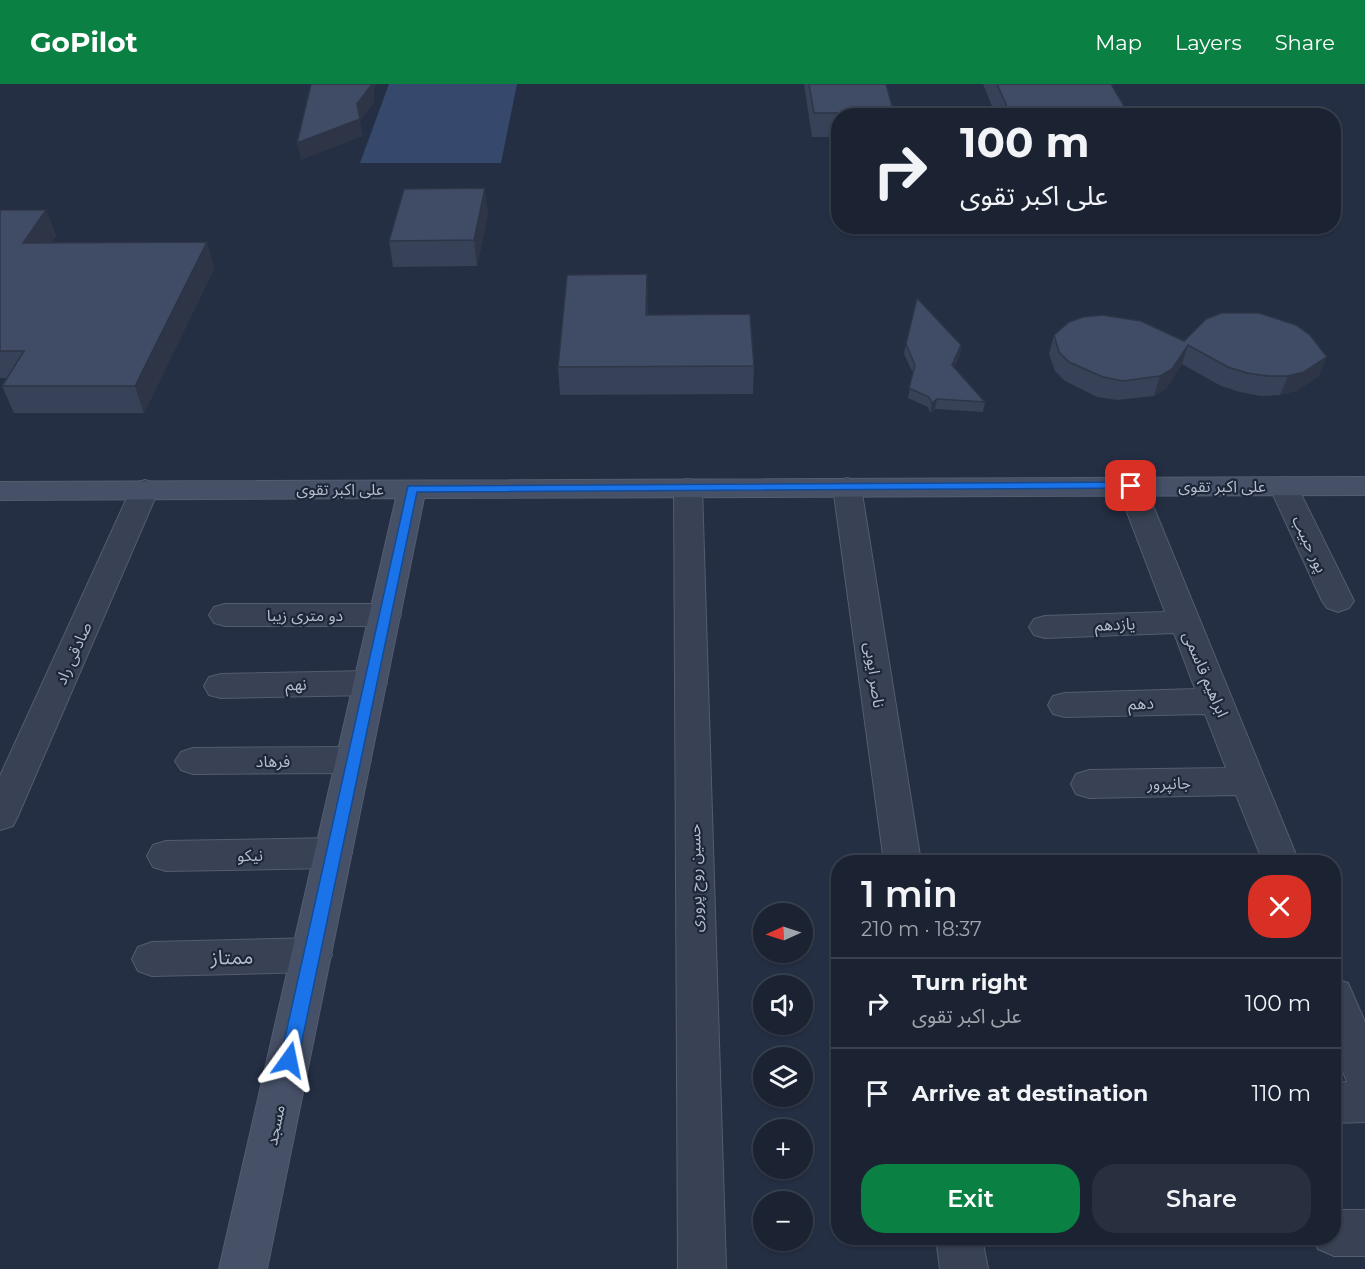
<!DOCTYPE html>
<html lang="en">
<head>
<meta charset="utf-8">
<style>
	:root { --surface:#1b2333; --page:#282f3f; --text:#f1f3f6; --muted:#a0a4ac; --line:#39404e; --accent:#0b8043 }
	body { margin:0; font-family:Montserrat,"Noto Sans Arabic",sans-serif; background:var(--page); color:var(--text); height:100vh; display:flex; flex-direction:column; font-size:22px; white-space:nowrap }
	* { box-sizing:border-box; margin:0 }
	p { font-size:20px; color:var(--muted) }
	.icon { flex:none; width:33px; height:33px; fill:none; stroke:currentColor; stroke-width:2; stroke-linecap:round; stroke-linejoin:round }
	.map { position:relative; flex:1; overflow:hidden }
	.side { position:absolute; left:831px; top:771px; width:510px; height:390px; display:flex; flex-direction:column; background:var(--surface); border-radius:24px; box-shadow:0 2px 4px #0004,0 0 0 2px var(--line) }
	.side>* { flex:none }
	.guide { position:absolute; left:831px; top:24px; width:510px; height:126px; border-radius:24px; box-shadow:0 2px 4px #0004,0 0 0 2px var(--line); background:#1b2333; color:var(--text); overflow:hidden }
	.needle { width:39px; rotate:267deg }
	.tools { position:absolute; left:753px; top:819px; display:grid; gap:12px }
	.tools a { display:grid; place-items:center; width:60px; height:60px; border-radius:50%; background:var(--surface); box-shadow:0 2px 4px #0004,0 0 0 2px var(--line); font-size:30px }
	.pin { position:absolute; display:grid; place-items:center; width:51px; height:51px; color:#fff; margin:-26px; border-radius:12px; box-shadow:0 3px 9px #0006 }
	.me { position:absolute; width:66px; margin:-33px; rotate:12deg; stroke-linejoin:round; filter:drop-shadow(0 0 4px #0008) }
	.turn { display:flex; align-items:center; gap:21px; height:126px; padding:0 30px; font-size:27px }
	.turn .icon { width:78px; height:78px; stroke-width:2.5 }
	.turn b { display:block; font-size:42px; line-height:51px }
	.round { display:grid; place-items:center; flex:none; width:63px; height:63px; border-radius:24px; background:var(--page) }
	.overview { display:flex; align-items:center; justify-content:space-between; height:102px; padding:0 30px }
	h1 { font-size:36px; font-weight:600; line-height:45px }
	.button { display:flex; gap:12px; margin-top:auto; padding:12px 30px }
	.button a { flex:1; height:69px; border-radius:24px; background:var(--accent); color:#fff; font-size:24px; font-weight:600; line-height:69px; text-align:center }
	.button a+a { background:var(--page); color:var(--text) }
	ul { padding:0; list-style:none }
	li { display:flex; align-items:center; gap:18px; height:90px; padding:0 30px; border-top:2px solid var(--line) }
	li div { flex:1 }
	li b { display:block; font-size:22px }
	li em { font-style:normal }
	header { display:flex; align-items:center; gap:36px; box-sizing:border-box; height:84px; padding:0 30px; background:var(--accent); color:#fff }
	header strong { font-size:28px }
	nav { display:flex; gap:33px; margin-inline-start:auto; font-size:21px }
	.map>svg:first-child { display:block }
	.water { fill:#36496d }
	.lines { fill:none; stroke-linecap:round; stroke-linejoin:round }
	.street-casing { stroke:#545d6e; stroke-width:2 }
	.secondary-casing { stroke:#545d6e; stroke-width:2 }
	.street { fill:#384254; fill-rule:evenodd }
	.secondary { fill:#465067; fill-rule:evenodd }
	.wall { fill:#374157 }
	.shaded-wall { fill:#2d3547 }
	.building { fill:#404c65; stroke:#2d3547; stroke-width:1.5 }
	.route { fill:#1a73e8; stroke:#114b97; stroke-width:1.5 }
	.labels { text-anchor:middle; stroke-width:4.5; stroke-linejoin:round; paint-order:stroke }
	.street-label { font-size:16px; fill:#b6bdcd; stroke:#1d2739 }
	.near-street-label { font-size:20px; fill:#b6bdcd; stroke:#1d2739 }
</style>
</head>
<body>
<header>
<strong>GoPilot</strong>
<nav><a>Map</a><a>Layers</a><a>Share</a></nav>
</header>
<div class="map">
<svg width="1365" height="1185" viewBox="0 0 1365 1185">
	<rect width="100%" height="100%" fill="#242f44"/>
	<path class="water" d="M 389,0 L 517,0 L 501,79 L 360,79 Z"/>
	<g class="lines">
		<g class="street-casing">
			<g id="street">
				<path d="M 1131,393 L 1141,396 L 1145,402 L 1299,778 L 1263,778 L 1236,711 L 1089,714 L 1076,710 L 1071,700 L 1076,690 L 1089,686 L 1226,684 L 1205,630 L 1065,633 L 1053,630 L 1048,621 L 1053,612 L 1065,609 L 1195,605 L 1174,549 L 1045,554 L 1034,551 L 1029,543 L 1034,535 L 1045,532 L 1165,528 L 1117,402 L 1121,396 Z"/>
				<path d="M 1283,393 L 1293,396 L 1297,402 L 1354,517 L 1349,524 L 1338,528 L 1327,524 L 1322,517 L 1269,402 L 1273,396 Z"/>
				<path d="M 847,394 L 857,397 L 861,403 L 921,778 L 884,778 L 833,403 L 837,397 Z"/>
				<path d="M 688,395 L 698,398 L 702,404 L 726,1185 L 678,1185 L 674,404 L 678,398 Z"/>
				<path d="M 145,396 L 155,399 L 159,405 L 18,732 L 13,742 L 0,746 L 0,692 L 131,405 L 135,399 Z"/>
				<path d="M 225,520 L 385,520 L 396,523 L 401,531 L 396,539 L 385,542 L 225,542 L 214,539 L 209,531 L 214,523 Z"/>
				<path d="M 370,587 L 382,591 L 387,599 L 382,607 L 370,611 L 221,614 L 209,611 L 204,602 L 209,593 L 221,590 Z"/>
				<path d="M 353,663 L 365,667 L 371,676 L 365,685 L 353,689 L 193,690 L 181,686 L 175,677 L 181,668 L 193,664 Z"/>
				<path d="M 333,754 L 346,758 L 352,769 L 346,780 L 333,784 L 166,787 L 153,783 L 147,772 L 153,761 L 166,757 Z"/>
				<path d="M 312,854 L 326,859 L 332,871 L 326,883 L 312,888 L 152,892 L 138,887 L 132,875 L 138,863 L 152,858 Z"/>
				<path d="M 1334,894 L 1348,899 L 1365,938 L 1365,1038 L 1334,1039 L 1334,999 L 1347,998 L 1334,964 Z"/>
				<path d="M 1334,1126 L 1365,1126 L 1365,1172 L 1334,1172 L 1318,1165 L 1313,1154 L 1334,1154 Z"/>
				<path d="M 936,1154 L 982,1154 L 988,1185 L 940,1185 Z"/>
			</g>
		</g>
		<g class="secondary-casing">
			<path id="secondary" d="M 1365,393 L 1365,411 L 424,414 L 267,1185 L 219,1185 L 396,414 L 0,416 L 0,398 Z"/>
		</g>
		<use href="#street" class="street"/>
		<use href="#secondary" class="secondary"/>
	</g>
	<g class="wall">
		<path d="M 804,0 L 886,0 L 894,29 L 893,32 L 838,32 L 838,53 L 812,53 Z"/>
		<path d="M 983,0 L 1111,0 L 1130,32 L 996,32 Z"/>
		<path d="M 0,126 L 46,126 L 56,152 L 51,158 L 207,158 L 214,185 L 144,329 L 14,329 L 2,302 L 7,294 L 0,294 Z"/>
		<path d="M 488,130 L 477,182 L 393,183 L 389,157 Z"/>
		<path d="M 647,190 L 648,231 L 754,282 L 753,310 L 560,311 L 558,283 Z"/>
		<path d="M 1054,251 L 1184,257 L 1319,292 L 1296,307 L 1280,311 L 1261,312 L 1240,308 L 1221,302 L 1182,280 L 1166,305 L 1154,312 L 1117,316 L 1097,313 L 1065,297 L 1055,287 L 1049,270 Z"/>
		<path d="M 906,260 L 961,261 L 960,271 L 954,283 L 985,318 L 983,328 L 935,325 L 930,329 L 928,323 L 908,314 L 913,289 L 904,270 Z"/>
	</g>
	<g class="shaded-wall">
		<path d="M 372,0 L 377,0 L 374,5 L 375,17 L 360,37 L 363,52 L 301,76 L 297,59 L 357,20 Z"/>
		<path d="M 485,104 L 488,130 L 477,182 L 474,156 Z"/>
		<path d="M 46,126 L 56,152 L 33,185 L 23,159 Z"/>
		<path d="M 207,158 L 214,185 L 144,329 L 135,302 Z"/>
		<path d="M 647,190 L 648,217 L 647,258 L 646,231 Z"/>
		<path d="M 961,261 L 960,271 L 950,291 L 952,281 Z"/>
		<path d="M 1188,261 L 1182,280 L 1166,305 L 1154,312 L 1160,292 Z"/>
		<path d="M 1327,273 L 1319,292 L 1296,307 L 1280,311 L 1288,292 Z"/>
		<path d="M 937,315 L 935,325 L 930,329 L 932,319 Z"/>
	</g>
	<g class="building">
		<path d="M 311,0 L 372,0 L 357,20 L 360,35 L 297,59 Z"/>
		<path d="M 809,0 L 886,0 L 894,29 L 814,29 Z"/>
		<path d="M 997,0 L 1111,0 L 1130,32 L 1011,32 Z"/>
		<path d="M 485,104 L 474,156 L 389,157 L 404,105 Z"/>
		<path d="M 0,126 L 46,126 L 23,159 L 207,158 L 135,302 L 2,302 L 24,267 L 0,267 Z"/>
		<path d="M 647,190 L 646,231 L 750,230 L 754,282 L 558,283 L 567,191 Z"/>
		<path d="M 917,214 L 961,261 L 952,281 L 985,318 L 937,315 L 932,319 L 929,313 L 909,304 L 915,281 L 906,260 Z"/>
		<path d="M 1221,229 L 1259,229 L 1296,241 L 1310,251 L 1327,273 L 1304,288 L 1288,292 L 1268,292 L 1247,289 L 1228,283 L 1188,261 L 1172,285 L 1160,292 L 1123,297 L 1103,293 L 1069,278 L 1059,268 L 1054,251 L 1069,238 L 1083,233 L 1102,231 L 1141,237 L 1184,257 L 1206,235 Z"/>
	</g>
	<path class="route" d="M 1131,398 L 1137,402 L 1135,404 L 417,408 L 298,976 L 295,982 L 289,984 L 283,982 L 280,976 L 408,402 Z"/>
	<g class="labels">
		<g class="street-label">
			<text x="1222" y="408">علی اکبر تقوی</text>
			<text x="340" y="411">علی اکبر تقوی</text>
			<text transform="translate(1310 460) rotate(65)" y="6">پور حبیب</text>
			<text x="305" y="537">دو متری زیبا</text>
			<text transform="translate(1115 540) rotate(-2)" y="6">یازدهم</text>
			<text transform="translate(73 569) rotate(-66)" y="6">صادقی راد</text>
			<text transform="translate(1206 590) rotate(67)" y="6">ابراهیم قاسمی</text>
			<text transform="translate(875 591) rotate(82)" y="6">ناصر ایوبی</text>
			<text transform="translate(296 600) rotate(-1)" y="6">نهم</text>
			<text transform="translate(1141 619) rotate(-2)" y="6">دهم</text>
			<text x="273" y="683">فرهاد</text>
			<text transform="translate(1169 699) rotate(-1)" y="6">جانپرور</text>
			<text transform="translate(250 771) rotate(-1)" y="6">نیکو</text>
			<text transform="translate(695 794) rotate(-91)" y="6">حسین روح پروری</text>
			<text transform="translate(275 1041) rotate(-78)" y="6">مسجد</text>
		</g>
		<g class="near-street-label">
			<text transform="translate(232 873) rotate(-1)" y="7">ممتاز</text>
		</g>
	</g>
</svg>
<div class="tools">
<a><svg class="needle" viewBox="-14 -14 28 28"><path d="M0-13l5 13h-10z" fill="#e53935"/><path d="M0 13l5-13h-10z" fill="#a0a4ac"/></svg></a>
<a><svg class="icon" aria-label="sound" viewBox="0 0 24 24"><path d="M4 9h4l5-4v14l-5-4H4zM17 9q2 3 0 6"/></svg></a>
<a><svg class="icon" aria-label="layers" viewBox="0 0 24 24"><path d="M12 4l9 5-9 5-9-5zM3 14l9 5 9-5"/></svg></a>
<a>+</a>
<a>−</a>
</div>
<div class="pin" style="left:1131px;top:402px;background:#d93025"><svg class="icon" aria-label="arrive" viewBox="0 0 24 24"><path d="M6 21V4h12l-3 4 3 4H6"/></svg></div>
<svg class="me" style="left:289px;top:976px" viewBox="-20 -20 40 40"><path d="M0-17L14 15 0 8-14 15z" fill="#1a73e8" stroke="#fff" stroke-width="4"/></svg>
<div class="guide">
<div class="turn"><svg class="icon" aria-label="right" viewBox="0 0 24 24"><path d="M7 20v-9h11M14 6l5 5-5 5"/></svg><div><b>100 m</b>علی اکبر تقوی</div></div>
</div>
<section class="side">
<div class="overview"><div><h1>1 min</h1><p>210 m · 18:37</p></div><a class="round" style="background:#d93025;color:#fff"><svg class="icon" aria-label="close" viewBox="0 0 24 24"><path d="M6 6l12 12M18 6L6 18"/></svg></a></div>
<ul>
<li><svg class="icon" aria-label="right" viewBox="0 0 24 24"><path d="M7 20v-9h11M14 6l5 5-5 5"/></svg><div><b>Turn right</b><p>علی اکبر تقوی</p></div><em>100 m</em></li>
<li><svg class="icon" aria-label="arrive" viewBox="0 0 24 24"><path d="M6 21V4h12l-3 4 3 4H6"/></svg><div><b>Arrive at destination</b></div><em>110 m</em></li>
</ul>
<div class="button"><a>Exit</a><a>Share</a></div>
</section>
</div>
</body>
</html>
